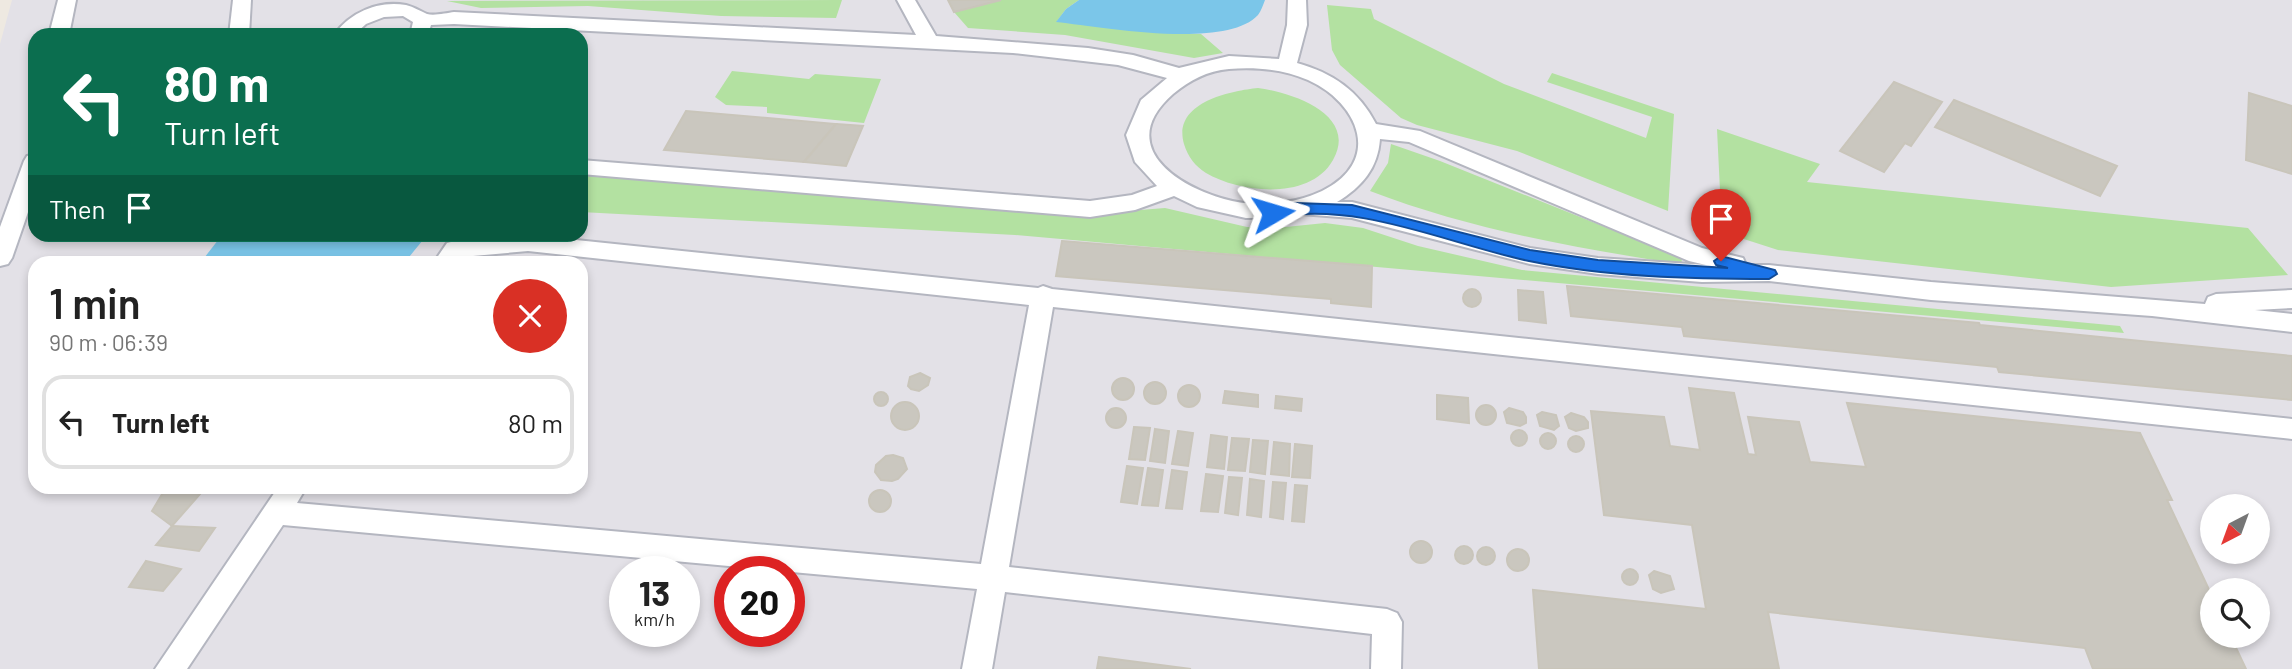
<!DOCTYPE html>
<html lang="en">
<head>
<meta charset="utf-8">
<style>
	:root { --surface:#fff; --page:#f6f6f6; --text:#222; --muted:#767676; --line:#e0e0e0 }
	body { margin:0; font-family:Barlow,sans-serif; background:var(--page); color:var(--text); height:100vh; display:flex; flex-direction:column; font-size:26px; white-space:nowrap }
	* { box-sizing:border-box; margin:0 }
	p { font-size:23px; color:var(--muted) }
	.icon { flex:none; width:38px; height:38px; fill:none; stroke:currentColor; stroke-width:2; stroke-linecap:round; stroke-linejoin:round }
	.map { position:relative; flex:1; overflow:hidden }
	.sheet { position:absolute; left:28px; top:256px; width:560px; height:238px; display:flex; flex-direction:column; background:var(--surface); border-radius:21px; box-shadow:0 4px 10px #0003 }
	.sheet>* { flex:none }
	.banner { position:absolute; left:28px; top:28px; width:560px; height:214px; border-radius:21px; box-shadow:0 4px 10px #0003; background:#0b6e4f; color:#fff; overflow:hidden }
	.needle { width:46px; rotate:221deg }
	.controls { position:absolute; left:2200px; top:494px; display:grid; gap:14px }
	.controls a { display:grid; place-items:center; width:70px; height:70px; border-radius:50%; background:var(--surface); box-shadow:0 4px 10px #0003; font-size:35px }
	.speed { position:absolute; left:609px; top:556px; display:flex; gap:14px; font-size:35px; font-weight:700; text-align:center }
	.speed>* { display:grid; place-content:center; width:91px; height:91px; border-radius:50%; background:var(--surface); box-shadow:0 4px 10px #0003; line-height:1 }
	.speed small { font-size:18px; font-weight:400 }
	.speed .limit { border:10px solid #d22; background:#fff; color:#111 }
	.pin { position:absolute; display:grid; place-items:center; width:60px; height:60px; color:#fff; margin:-72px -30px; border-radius:50% 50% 50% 0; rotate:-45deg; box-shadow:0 0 7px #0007 }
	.pin .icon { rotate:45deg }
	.me { position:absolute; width:77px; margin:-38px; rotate:83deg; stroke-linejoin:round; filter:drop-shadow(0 0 5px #0008) }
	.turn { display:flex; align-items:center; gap:24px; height:147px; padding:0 21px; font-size:32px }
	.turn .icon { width:91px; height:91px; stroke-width:2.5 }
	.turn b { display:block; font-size:49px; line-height:60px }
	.then { display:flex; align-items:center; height:66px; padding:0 21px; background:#0003; gap:14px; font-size:26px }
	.round { display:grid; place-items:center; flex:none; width:74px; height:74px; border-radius:37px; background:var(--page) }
	.summary { display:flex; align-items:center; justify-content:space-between; height:119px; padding:0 21px }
	h1 { font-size:42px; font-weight:600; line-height:52px }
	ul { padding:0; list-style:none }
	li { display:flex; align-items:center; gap:21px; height:94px; margin:0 14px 10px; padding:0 7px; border:4px solid var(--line); border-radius:21px }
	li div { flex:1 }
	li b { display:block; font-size:26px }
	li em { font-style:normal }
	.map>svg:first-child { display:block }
	.industrial { fill:#e3e1e7; fill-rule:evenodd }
	.green { fill:#b3e1a1 }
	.water { fill:#7bc6e9 }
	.building { fill:#cac7bf; stroke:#c9c5ba; stroke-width:2 }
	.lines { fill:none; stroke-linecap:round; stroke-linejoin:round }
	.service-casing { stroke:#b4b6c0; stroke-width:4 }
	.service { fill:#fff; fill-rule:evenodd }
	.route { fill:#1a73e8; stroke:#114b97; stroke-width:2 }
</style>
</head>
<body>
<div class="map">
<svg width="2292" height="669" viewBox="0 0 2292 669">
	<rect width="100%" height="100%" fill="#eee9e1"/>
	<path class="industrial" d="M 12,0 L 2292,0 L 2292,669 L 0,669 L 0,44 ZM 35,35 L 581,35 L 581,234 L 35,234 ZM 35,262 L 581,262 L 581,486 L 35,486 ZM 2212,506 L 2258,506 L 2258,551 L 2212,551 ZM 625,572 L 684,572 L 684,632 L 625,632 ZM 730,572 L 789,572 L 789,632 L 730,632 ZM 2212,590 L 2258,590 L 2258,635 L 2212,635 Z"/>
	<g class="green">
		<path d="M 842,0 L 836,18 L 721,16 L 588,6 L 481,8 L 447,1 Z"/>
		<path d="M 1001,0 L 1079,0 L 1066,9 L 1057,21 L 1153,32 L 1201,34 L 1223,53 L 1194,58 L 1065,35 L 968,28 L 954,12 Z"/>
		<path d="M 1327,5 L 1371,9 L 1374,19 L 1504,84 L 1646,138 L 1652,117 L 1547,82 L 1552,73 L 1674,114 L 1668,211 L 1517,151 L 1417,125 L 1401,118 L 1340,65 L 1332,50 Z"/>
		<path d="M 732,71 L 809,79 L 815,74 L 881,79 L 864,123 L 767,113 L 767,107 L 726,105 L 715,97 Z"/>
		<path d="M 1258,88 C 1290,92 1359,114 1333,160 C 1310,201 1240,193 1206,173 C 1195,166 1188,157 1184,144 C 1172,103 1229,91 1258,88 Z"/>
		<path d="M 1717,129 L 1820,164 L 1807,182 L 2248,228 L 2288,275 L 2111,287 L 1778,250 L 1722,232 Z"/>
		<path d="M 1391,144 L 1440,161 L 1680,257 L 1682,261 L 1680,264 C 1575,248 1469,229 1370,191 L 1388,163 Z"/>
		<path d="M 581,172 L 1079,215 L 1165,208 L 1247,227 L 1276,228 L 1325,223 L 1363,228 L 1418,246 L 1522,270 L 2120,326 L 2124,333 L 1015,235 L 581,212 Z"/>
	</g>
	<g class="water">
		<path d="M 1079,0 L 1265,0 C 1263,5 1261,11 1258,15 C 1226,50 1101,27 1056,22 L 1066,9 Z"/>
		<path d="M 222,235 L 222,234 L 427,235 L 405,262 L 201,262 Z"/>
	</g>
	<g class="building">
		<path d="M 948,0 L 1001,0 L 954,12 Z"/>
		<path d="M 1894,82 L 1942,102 L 1911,146 L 1905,143 L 1884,172 L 1840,151 Z"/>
		<path d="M 2249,93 L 2292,106 L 2292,174 L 2246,160 Z"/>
		<path d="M 1954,100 L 2117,166 L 2100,196 L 1935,127 Z"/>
		<path d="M 686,111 L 836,124 L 804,162 L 664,150 Z"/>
		<path d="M 836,124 L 863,126 L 846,166 L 804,162 Z"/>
		<path d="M 1062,241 L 1372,266 L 1371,307 L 1331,303 L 1331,299 L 1056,276 Z"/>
		<path d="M 1567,286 L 1979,323 L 1980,325 L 2292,356 L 2292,400 L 1999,372 L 1997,367 L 1684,336 L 1682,327 L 1571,316 Z"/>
		<circle cx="1472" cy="298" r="9"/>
		<path d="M 1518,290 L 1543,292 L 1546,323 L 1519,320 Z"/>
		<path d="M 920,373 L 930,378 L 928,385 L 919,391 L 911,389 L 908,386 L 910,377 Z"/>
		<circle cx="1123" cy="389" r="11"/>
		<circle cx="1155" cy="393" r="11"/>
		<circle cx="1189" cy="396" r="11"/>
		<path d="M 1689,388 L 1734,393 L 1748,454 L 1756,455 L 1748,417 L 1799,422 L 1810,462 L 1866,467 L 1847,403 L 2140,433 L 2172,500 L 2167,500 L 2212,596 L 2212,635 L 2230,635 L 2246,669 L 2093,669 L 2085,648 L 1768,612 L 1779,669 L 1539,669 L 1533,590 L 1706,609 L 1692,525 L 1604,515 L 1591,411 L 1664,417 L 1670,446 L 1700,450 Z"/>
		<path d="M 1225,391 L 1258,395 L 1258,407 L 1223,403 Z"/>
		<circle cx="881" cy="399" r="7"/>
		<path d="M 1437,395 L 1468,398 L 1469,423 L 1437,419 Z"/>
		<path d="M 1276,396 L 1302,399 L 1301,411 L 1275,408 Z"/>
		<circle cx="905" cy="416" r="14"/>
		<circle cx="1486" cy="415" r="10"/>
		<path d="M 1509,408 L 1523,412 L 1526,417 L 1526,423 L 1520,426 L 1507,423 L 1504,412 Z"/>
		<circle cx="1116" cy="418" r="10"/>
		<path d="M 1542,412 L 1556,415 L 1559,426 L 1554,430 L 1540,426 L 1537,415 Z"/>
		<path d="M 1571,413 L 1584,417 L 1588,422 L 1588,428 L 1576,431 L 1569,428 L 1565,417 Z"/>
		<path d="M 1134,427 L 1150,428 L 1145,460 L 1129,459 Z"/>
		<path d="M 1155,429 L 1169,431 L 1165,463 L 1150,461 Z"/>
		<circle cx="1519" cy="438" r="8"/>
		<path d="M 1178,431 L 1193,433 L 1188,466 L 1172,464 Z"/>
		<circle cx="1548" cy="441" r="8"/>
		<path d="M 1211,435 L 1227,437 L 1224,469 L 1207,467 Z"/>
		<circle cx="1576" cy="444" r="8"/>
		<path d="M 1232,438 L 1249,439 L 1245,471 L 1228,470 Z"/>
		<path d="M 1253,440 L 1268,441 L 1265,474 L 1250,472 Z"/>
		<path d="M 1274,442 L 1290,444 L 1289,476 L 1271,474 Z"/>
		<path d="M 1295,444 L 1312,446 L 1310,478 L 1292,477 Z"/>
		<path d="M 893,455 L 903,458 L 907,469 L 898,479 L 892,481 L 881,480 L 875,472 L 876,465 L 886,456 Z"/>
		<path d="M 1127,466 L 1143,468 L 1137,504 L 1121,502 Z"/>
		<path d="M 1148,468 L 1163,470 L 1158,506 L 1142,505 Z"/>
		<path d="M 1172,470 L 1187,472 L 1182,509 L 1166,508 Z"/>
		<path d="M 1206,474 L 1223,476 L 1218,512 L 1201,511 Z"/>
		<path d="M 1229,477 L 1242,478 L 1238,515 L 1225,513 Z"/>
		<path d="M 1250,479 L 1264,481 L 1261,517 L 1247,515 Z"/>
		<path d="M 1273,482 L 1286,483 L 1283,519 L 1270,517 Z"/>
		<path d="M 1295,485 L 1307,486 L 1304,522 L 1292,521 Z"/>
		<path d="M 167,486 L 207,486 L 172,526 L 152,511 Z"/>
		<circle cx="880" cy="501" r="11"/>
		<path d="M 172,526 L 215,528 L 199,551 L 156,545 Z"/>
		<circle cx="1421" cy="552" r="11"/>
		<circle cx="1464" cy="555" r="9"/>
		<circle cx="1486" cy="556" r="9"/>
		<circle cx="1518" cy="560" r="11"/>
		<path d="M 146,561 L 181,569 L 163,591 L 129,587 Z"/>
		<circle cx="1630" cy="577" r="8"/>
		<path d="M 1654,571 L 1670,576 L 1674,589 L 1661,593 L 1653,589 L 1649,575 Z"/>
		<path d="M 1099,657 L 1191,669 L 1097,669 Z"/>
	</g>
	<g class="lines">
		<g class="service-casing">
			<g id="service">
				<path d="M 58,0 L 76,0 L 69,35 L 49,35 Z"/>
				<path d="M 233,0 L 251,0 L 249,35 L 229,35 Z"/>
				<path d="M 897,0 L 915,0 L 936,36 L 1088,48 L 1133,55 L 1179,68 L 1229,56 L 1279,59 L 1287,25 L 1288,0 L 1306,0 L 1307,25 L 1297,63 C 1333,73 1359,91 1376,124 L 1420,131 L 1702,248 L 1743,258 L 1746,265 L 1769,265 L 1931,282 L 2205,304 L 2208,297 L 2216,294 L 2292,290 L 2292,308 L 2255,310 L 2292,314 L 2292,332 L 2152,316 L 1931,300 L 1769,281 L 1702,282 L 1598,274 L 1530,264 L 1352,218 L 1301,214 L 1288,217 L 1246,218 L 1197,207 L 1174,196 L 1135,210 L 1090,217 L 581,174 L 581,160 L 1090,201 L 1132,195 L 1157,186 L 1135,162 L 1126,135 L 1141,100 L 1167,78 L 1118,65 L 1013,53 L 454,24 L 431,25 L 428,35 L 410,35 L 413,22 L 403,16 L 384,17 L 366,24 L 354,35 L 334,35 C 350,12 379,0 406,5 C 414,7 420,11 427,14 C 434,16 447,13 454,12 L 916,35 ZM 1229,69 C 1256,67 1283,69 1308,80 C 1359,103 1383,161 1322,191 C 1299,202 1269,206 1244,203 C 1189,195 1109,150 1173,94 C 1190,80 1207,71 1229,69 ZM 1380,139 L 1409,142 L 1689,261 L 1706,265 L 1598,258 L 1530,248 L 1352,202 L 1337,202 C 1362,187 1378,168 1380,139 Z"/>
				<path d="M 35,154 L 35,192 L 12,258 L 8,264 L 0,266 L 0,227 L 24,161 L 27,156 Z"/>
				<path d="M 528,235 L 1038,288 L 1043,286 L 1052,289 L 2292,419 L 2292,439 L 1053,307 L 1009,567 L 1387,609 L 1397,613 L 1402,622 L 1401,669 L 1371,669 L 1372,634 L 1005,592 L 992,669 L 962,669 L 977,589 L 283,525 L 187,669 L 155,669 L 279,486 L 307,486 L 297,503 L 981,564 L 1029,305 L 528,251 L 462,257 L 458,262 L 434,262 L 447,243 L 455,241 Z"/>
			</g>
		</g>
		<use href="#service" class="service"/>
	</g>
	<path class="route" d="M 1296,203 L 1352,205 L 1530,250 L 1598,260 L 1728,268 L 1716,265 L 1714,261 L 1721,256 L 1775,270 L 1777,274 L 1769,279 C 1690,279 1607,277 1529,261 C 1448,244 1357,200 1273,218 L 1266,213 L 1268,209 Z"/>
</svg>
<div class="controls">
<a><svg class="needle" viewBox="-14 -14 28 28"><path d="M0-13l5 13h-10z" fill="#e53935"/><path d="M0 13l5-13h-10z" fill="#767676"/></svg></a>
<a><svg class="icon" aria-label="search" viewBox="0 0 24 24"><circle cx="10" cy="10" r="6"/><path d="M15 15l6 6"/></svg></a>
</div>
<div class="speed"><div>13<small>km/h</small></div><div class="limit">20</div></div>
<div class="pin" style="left:1721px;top:261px;background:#d93025"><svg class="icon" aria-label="arrive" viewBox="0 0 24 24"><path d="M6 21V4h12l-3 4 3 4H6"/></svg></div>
<svg class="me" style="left:1273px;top:213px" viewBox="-20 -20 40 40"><path d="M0-17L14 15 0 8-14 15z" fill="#1a73e8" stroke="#fff" stroke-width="4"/></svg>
<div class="banner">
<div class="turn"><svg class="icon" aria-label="left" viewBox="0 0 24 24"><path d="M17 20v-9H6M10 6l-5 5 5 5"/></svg><div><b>80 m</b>Turn left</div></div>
<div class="then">Then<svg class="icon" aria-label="arrive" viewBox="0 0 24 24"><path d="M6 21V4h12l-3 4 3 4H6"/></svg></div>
</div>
<section class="sheet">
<div class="summary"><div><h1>1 min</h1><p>90 m · 06:39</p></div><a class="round" style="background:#d93025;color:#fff"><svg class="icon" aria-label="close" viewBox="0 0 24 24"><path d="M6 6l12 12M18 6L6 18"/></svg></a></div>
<ul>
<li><svg class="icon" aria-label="left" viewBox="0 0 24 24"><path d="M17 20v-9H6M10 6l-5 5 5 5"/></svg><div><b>Turn left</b></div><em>80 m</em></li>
</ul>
</section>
</div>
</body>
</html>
